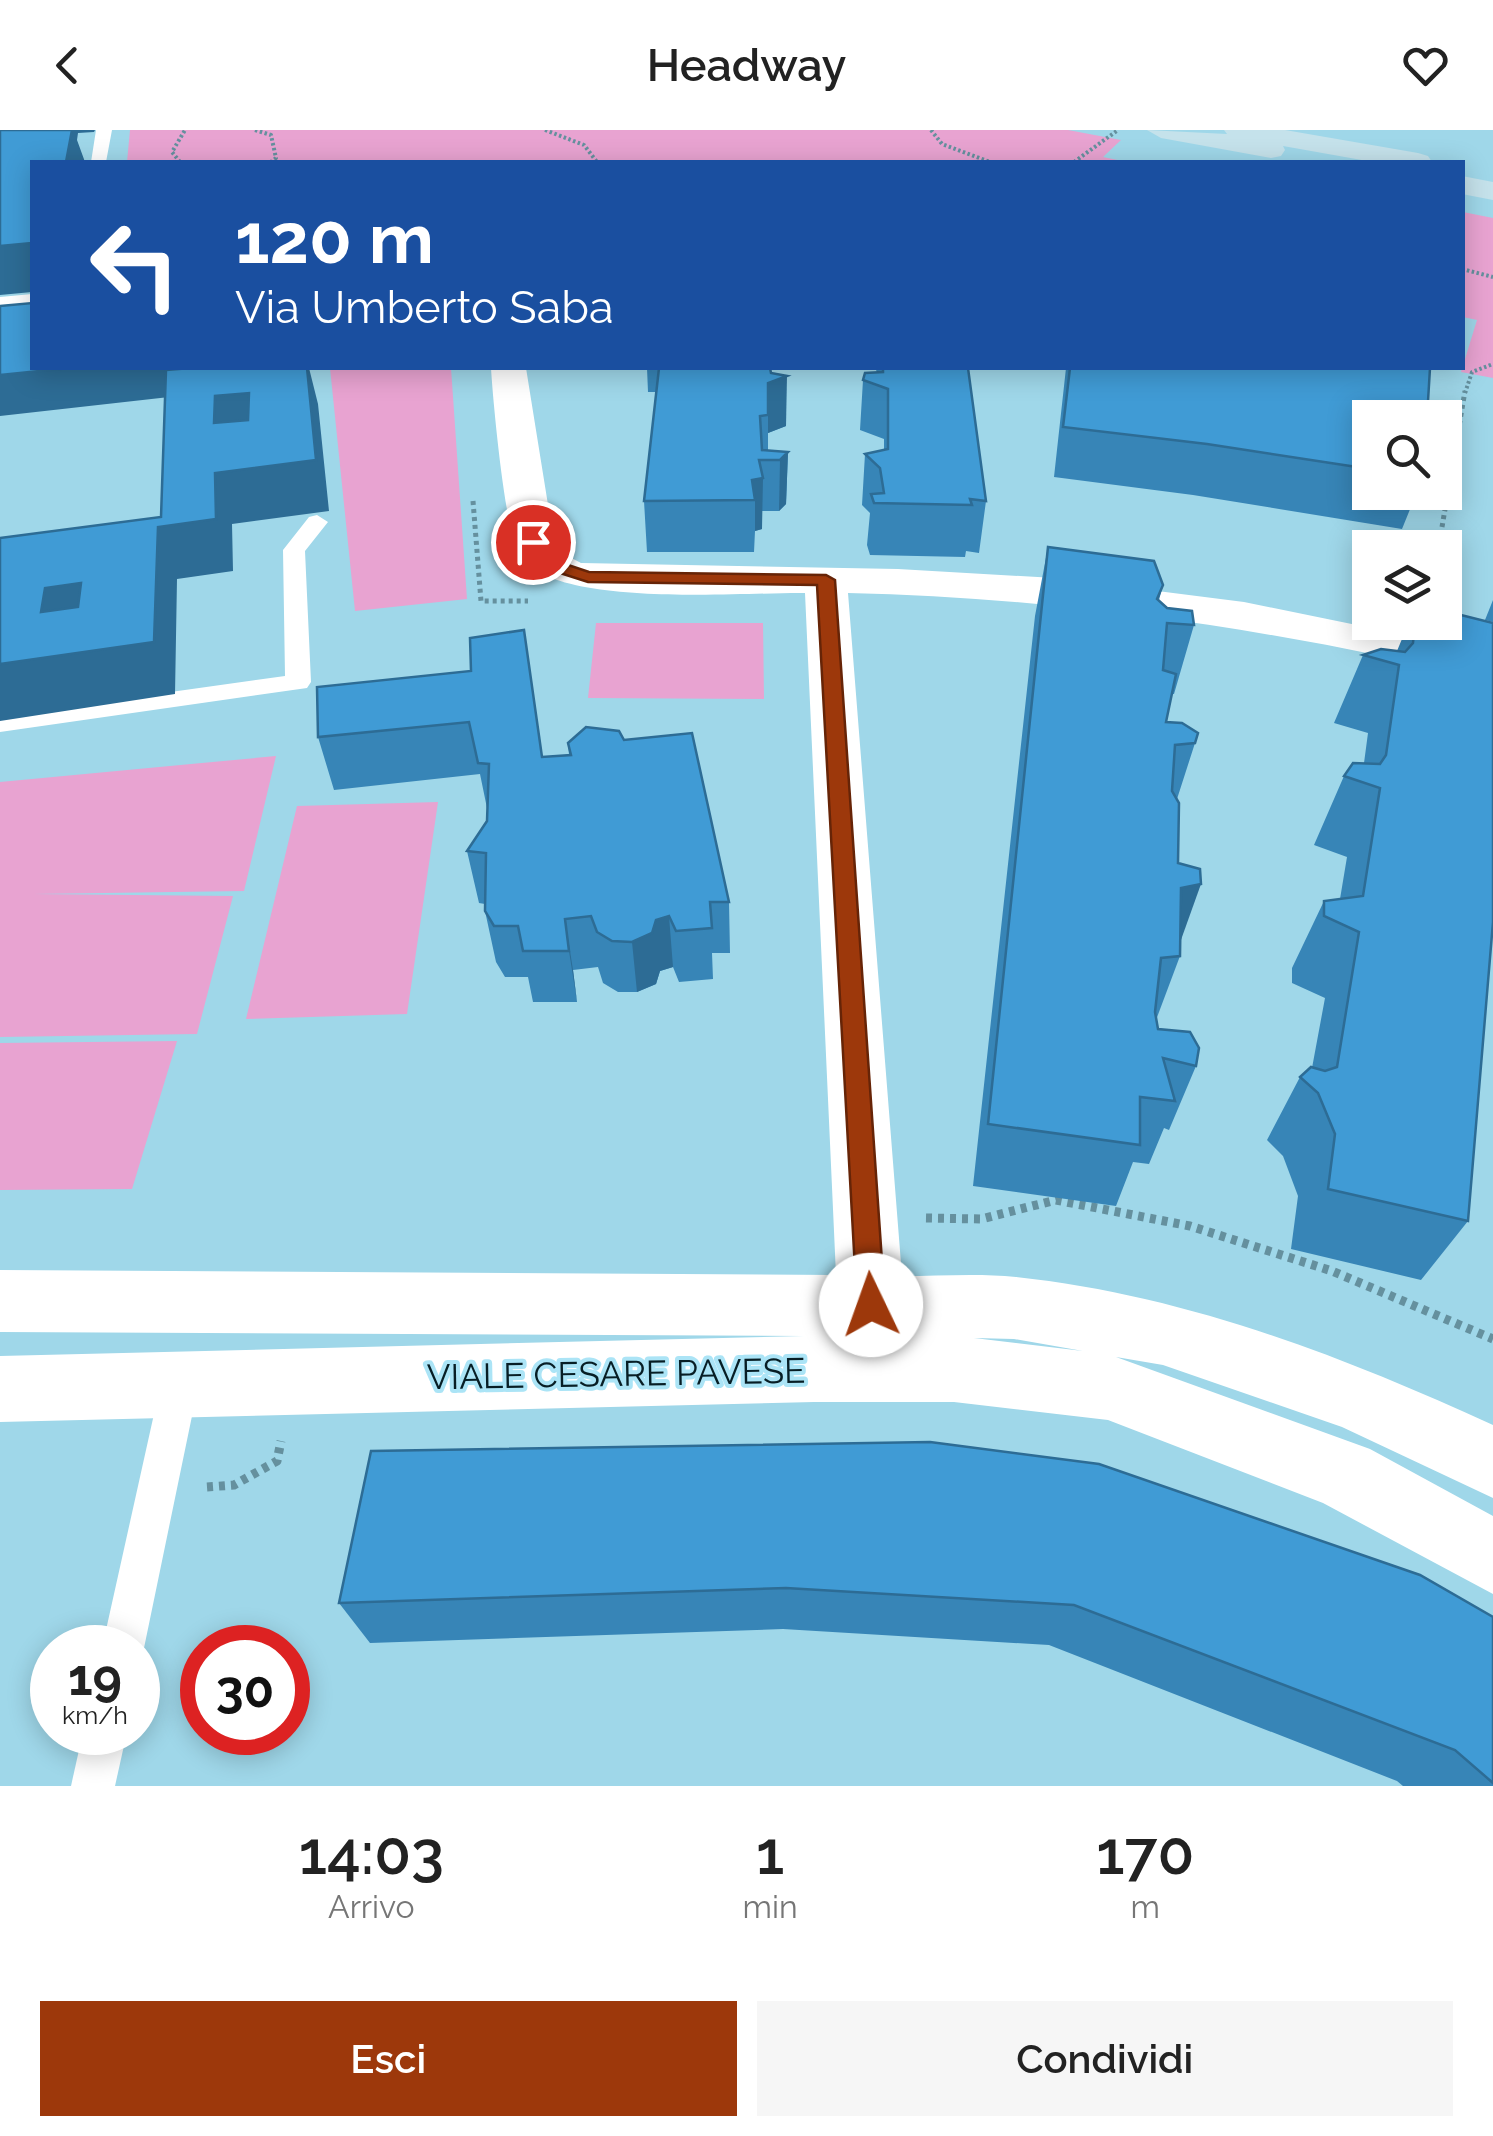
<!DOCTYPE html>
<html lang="it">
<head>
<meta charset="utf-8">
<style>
	:root { --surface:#fff; --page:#f6f6f6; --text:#222; --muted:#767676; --accent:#9d380b }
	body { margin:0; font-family:Raleway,sans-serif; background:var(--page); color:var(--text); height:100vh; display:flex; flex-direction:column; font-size:38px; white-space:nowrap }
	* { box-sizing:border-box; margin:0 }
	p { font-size:32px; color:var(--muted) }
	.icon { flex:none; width:55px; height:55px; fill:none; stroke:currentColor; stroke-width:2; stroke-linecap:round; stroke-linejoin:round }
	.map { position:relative; height:1656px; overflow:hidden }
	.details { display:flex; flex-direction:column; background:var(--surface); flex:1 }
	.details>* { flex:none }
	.hud { position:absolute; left:30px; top:30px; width:1435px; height:210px; border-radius:0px; box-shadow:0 5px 25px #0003; background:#1a4fa0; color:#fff; overflow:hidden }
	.controls { position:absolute; left:1352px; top:270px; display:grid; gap:20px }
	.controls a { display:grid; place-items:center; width:110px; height:110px; border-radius:0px; background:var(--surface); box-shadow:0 5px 25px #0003; font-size:50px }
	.speed { position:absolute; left:30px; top:1495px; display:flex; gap:20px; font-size:50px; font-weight:700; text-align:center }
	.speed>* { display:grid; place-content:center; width:130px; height:130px; border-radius:50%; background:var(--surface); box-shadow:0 5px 25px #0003; line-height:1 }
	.speed small { font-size:25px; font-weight:400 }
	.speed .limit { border:15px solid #d22; background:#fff; color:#111 }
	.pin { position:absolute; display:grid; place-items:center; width:85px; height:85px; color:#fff; margin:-42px; border:5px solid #fff; border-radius:50%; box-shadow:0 2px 10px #0007 }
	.me { position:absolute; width:110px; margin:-55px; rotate:357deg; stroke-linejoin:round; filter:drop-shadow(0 0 8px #0008) }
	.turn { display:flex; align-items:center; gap:35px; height:210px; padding:0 40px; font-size:45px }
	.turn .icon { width:130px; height:130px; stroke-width:2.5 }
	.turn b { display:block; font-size:70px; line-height:85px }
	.eta { display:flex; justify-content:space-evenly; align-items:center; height:170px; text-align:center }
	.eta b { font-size:60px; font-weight:600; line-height:70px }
	.action { display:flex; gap:20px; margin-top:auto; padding:20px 40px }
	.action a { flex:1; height:115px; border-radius:0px; background:var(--accent); color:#fff; font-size:40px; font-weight:600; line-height:115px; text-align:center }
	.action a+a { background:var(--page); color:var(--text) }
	header { display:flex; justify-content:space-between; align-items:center; height:130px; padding:0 40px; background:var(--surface); font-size:45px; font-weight:600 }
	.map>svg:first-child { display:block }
	.green { fill:#e8a3d1 }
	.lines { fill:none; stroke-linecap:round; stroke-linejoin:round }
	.path-far2 { stroke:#65909e; stroke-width:4; stroke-dasharray:2.5 2.5; stroke-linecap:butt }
	.path-far1 { stroke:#65909e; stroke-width:5; stroke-dasharray:4 4; stroke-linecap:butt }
	.path { stroke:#65909e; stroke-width:9; stroke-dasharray:6 6; stroke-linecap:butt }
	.service { fill:#fff; fill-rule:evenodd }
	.minor { fill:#fff; fill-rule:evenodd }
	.secondary { fill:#c5e2eb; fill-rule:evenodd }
	.wall { fill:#3785b7 }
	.shaded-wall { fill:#2d6c95 }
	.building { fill:#409bd5; stroke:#2d6c95; stroke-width:2.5; fill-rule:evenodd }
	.route { fill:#9d380b; stroke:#662407; stroke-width:2.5 }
	.labels { text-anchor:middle; stroke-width:8; stroke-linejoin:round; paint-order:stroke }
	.near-street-label { font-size:35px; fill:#071e25; stroke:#abe4f6 }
</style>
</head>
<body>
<header><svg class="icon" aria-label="back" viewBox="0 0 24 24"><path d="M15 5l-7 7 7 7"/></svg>Headway<svg class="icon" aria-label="heart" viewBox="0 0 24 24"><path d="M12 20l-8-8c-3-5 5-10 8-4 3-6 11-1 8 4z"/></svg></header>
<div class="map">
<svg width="1493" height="1656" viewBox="0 0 1493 1656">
	<rect width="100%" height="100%" fill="#9fd7e9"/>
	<g class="green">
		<path d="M 130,0 L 1068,0 L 1121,10 L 1103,27 L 1127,32 L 127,32 Z"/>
		<path d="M 1463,82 L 1493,88 L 1493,248 L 1461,242 L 1477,190 L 1463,187 Z"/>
		<path d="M 330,238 L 451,238 L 467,469 L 355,481 Z"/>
		<path d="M 596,493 L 763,493 L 764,569 L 588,568 Z"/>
		<path d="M 276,626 L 244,761 L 34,764 L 233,766 L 197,904 L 0,907 L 0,652 Z"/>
		<path d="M 438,672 L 407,884 L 246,889 L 297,676 Z"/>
		<path d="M 177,911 L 132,1059 L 0,1060 L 0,913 Z"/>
	</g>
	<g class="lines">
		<g class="path-far2">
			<path d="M 255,0 L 271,5 L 276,28 L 271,32"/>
			<path d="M 545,0 L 584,15 L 597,32"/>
			<path d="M 931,0 L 942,14 L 990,32"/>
			<path d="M 180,32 L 172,22 L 185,0"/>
			<path d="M 1074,32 L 1118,0"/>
			<path d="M 1462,139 L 1493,147"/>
			<path d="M 1465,263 L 1472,242 L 1493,234"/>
		</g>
		<g class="path-far1">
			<path d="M 473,371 L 481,471 L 528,471"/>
			<path d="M 1442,397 L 1465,261"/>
		</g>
		<g class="path">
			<path d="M 926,1088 L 981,1089 L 1056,1070 L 1190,1096 L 1332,1141 L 1493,1209"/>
			<path d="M 207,1357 L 234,1355 L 277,1331 L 281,1311"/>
		</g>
		<g class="service">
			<path d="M 96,0 L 112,0 L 106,32 L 91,32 Z"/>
			<path d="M 32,164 L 32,174 L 0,177 L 0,167 Z"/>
			<path d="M 317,385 L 328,392 L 305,421 L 311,552 L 307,558 L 0,602 L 0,586 L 285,546 L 283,420 L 309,387 Z"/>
			<path d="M 179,1239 L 192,1244 L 198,1257 L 144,1518 L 138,1533 L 138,1518 L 102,1518 L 160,1257 L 166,1244 Z"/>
			<path d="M 83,1602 L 127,1602 L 115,1656 L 71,1656 Z"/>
		</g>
		<path class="minor" d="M 491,238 L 526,238 L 554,412 L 562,423 L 581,433 L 898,439 L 1055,448 L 1244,472 L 1493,523 L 1493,551 C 1281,500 1067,468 848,463 L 902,1146 C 939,1146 979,1143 1016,1147 C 1184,1165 1340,1225 1493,1295 L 1493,1368 L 1342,1297 L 1163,1235 L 1116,1227 L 1370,1319 L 1493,1386 L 1493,1464 L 1323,1373 L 1108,1290 L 954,1272 L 814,1272 L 0,1292 L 0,1226 L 804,1206 L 0,1202 L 0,1140 L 836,1145 L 805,463 C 743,462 553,479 519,425 C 505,401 493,272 491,238 ZM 974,1208 L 1014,1209 L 1083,1221 Z"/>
		<g class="secondary">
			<path d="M 1147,0 L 1227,4 L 1224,0 L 1285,0 L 1418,23 L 1428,26 L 1432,32 L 1373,32 L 1283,16 L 1285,20 L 1281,26 L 1271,28 L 1161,8 Z"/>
			<path d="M 1462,46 L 1493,52 L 1493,70 L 1462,64 Z"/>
		</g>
	</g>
	<g class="wall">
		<path d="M 647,238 L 770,238 L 771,243 L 786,296 L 768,303 L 768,321 L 788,322 L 786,374 L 779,381 L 762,381 L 762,399 L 755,401 L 754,422 L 647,422 L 644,371 L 656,262 L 648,262 Z"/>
		<path d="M 875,238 L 968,238 L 986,371 L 979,423 L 966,421 L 965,427 L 870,425 L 867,415 L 870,383 L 862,375 L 865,324 L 884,320 L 884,309 L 860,300 L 863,250 L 877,242 Z"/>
		<path d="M 1066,238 L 1430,238 L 1370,288 L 1370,362 L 1417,362 L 1402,399 L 1193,365 L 1054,347 Z"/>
		<path d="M 1048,417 L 1163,455 L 1159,470 L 1167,478 L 1194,495 L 1174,564 L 1172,564 L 1166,592 L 1195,613 L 1177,669 L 1180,826 L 1156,890 L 1158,899 L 1196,936 L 1169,1000 L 1164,998 L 1149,1034 L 1133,1032 L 1116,1076 L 973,1056 L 1035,486 Z"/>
		<path d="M 1493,470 L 1493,492 L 1485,490 Z"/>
		<path d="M 1409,492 L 1445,492 L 1468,1091 L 1421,1150 L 1291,1119 L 1298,1066 L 1283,1026 L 1267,1010 L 1300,947 L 1312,938 L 1325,868 L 1292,853 L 1292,838 L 1324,771 L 1340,769 L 1347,727 L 1314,715 L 1344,646 L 1364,633 L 1368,603 L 1334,593 L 1363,525 L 1397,521 Z"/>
		<path d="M 471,541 L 542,627 L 569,625 L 568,613 L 624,610 L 729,772 L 730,823 L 712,823 L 713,849 L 679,852 L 673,837 L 660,841 L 656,854 L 637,862 L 618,862 L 603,853 L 598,837 L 573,840 L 577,872 L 533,872 L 528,847 L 505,847 L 496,832 L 485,781 L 485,774 L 479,773 L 467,721 L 487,691 L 488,683 L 480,644 L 334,660 L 318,607 Z"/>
		<path d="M 371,1321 L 1493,1487 L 1493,1656 L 1403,1656 L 1397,1651 L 1049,1515 L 783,1499 L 370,1513 L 339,1473 Z"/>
	</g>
	<g class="shaded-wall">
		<path d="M 57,0 L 95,0 L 94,2 L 78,3 L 77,10 L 85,32 L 66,32 Z"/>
		<path d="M 32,113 L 32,162 L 0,165 L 0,116 Z"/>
		<path d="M 66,238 L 197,238 L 196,264 L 0,286 L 0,245 Z"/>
		<path d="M 309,238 L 318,274 L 329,381 L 232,394 L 233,441 L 177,449 L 175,564 L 0,591 L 0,534 L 41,482 L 45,458 L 158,397 L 214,293 L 215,266 Z"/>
		<path d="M 787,246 L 786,296 L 768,303 L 768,253 Z"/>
		<path d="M 788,322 L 786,374 L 779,381 L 780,330 Z"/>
		<path d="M 763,348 L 762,399 L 755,401 L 755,370 L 752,350 Z"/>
		<path d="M 1201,754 L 1177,821 L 1181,758 Z"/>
		<path d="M 669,786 L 673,837 L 660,841 L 656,854 L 637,862 L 632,812 L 656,790 Z"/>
		<path d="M 565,789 L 573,840 L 577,872 L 569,821 Z"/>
	</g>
	<g class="building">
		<path d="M 0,0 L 72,0 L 66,32 L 32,32 L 32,113 L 0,116 Z"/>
		<path d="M 32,173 L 32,238 L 69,238 L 0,245 L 0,176 Z"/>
		<path d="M 191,238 L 307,238 L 316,330 L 215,343 L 216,389 L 158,397 L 154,512 L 0,534 L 0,408 L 161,387 L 166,240 ZM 249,263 L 248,290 L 214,293 L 215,266 ZM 81,453 L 78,477 L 41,482 L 45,458 Z"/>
		<path d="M 659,238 L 770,238 L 771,243 L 787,246 L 768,253 L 768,285 L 760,286 L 762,320 L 788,322 L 780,330 L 759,330 L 763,348 L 752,350 L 755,370 L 644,371 Z"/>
		<path d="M 883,238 L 968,238 L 986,371 L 970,369 L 972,375 L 874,373 L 871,364 L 884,363 L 880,338 L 865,324 L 888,319 L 888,259 L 863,250 L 865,243 L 883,242 Z"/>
		<path d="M 1070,238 L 1430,238 L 1427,288 L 1370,288 L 1370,339 L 1207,314 L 1063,297 Z"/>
		<path d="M 1048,417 L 1154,431 L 1163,455 L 1157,469 L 1167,478 L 1192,481 L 1194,495 L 1167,493 L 1163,540 L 1176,544 L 1166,592 L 1182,593 L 1198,603 L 1195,613 L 1175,615 L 1172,661 L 1179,673 L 1178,733 L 1200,739 L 1201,754 L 1181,758 L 1180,826 L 1161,828 L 1155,882 L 1158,899 L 1190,902 L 1199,918 L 1196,936 L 1163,928 L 1175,971 L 1140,967 L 1140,1015 L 988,994 Z"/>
		<path d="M 1445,481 L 1493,493 L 1493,792 L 1468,1091 L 1328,1059 L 1335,1004 L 1318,963 L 1300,947 L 1311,937 L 1325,941 L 1337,937 L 1359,802 L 1324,786 L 1324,771 L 1363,766 L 1380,658 L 1344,646 L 1353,633 L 1380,634 L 1386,625 L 1399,535 L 1363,525 L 1381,519 L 1405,522 L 1413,513 L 1415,492 L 1445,492 Z"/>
		<path d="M 524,500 L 542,627 L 571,625 L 568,613 L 586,597 L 619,601 L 624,610 L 692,603 L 729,772 L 710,772 L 712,798 L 676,801 L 669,786 L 656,790 L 652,803 L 632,812 L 612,811 L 597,802 L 591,786 L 565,789 L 569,821 L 523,821 L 518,796 L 494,796 L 485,781 L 486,723 L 467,721 L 487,691 L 489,634 L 478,633 L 469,592 L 318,607 L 317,557 L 471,541 L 470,508 Z"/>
		<path d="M 930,1312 L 1099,1334 L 1420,1445 L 1493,1487 L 1493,1653 L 1455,1620 L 1074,1475 L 786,1458 L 339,1473 L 371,1321 Z"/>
	</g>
	<path class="route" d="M 533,406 L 539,408 L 553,430 L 589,442 L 826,445 L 835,450 L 885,1175 L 880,1184 L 871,1187 L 861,1184 L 857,1175 L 817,455 L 588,452 L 541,437 L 524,412 Z"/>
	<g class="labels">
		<g class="near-street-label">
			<text transform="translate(616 1244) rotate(-1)" y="12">VIALE CESARE PAVESE</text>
		</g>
	</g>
</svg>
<div class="controls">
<a><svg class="icon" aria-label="search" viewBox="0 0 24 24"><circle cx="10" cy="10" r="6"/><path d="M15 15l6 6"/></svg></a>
<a><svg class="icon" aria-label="layers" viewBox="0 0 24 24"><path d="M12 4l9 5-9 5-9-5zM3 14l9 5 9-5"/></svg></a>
</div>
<div class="speed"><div>19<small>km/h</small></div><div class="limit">30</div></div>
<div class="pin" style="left:533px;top:412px;background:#d93025"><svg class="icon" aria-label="arrive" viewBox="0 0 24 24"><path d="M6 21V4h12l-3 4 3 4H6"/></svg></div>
<svg class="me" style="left:871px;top:1175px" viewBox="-20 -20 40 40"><circle r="19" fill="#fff"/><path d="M0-13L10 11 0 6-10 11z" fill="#9d380b"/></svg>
<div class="hud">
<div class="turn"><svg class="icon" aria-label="left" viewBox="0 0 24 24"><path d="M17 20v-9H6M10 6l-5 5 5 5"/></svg><div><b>120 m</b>Via Umberto Saba</div></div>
</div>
</div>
<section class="details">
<div class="eta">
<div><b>14:03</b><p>Arrivo</p></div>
<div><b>1</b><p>min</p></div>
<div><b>170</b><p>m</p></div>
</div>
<div class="action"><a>Esci</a><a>Condividi</a></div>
</section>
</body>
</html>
